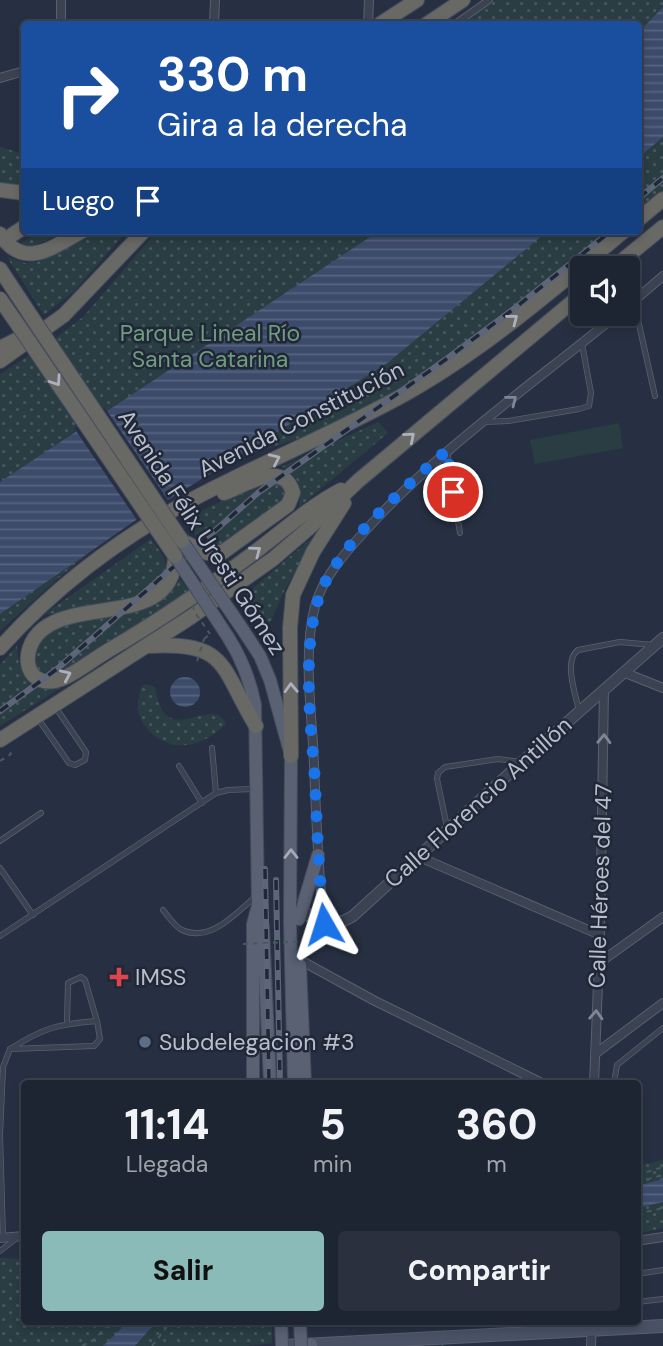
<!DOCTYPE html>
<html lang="es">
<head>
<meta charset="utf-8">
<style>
	:root { --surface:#1d2432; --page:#2a303e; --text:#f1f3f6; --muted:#a0a4ac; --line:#3b414d; --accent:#8bbbb9 }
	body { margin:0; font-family:"DM Sans",sans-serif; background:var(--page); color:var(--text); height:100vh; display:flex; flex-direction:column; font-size:26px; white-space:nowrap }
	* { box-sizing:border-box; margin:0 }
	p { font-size:23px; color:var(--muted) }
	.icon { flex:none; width:38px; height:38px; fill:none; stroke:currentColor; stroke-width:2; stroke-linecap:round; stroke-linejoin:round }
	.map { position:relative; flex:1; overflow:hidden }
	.drawer { position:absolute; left:21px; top:1080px; width:620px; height:245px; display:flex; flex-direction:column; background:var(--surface); border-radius:7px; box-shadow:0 4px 10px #0003,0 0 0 2px var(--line) }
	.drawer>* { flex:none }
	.top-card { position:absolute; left:21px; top:21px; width:621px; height:214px; border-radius:7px; box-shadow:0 4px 10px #0003,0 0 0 2px var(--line); background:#1a4fa0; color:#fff; overflow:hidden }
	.buttons { position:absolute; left:570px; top:256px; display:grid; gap:14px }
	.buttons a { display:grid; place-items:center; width:70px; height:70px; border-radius:7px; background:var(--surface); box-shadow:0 4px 10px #0003,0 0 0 2px var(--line); font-size:35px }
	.pin { position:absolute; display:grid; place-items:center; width:60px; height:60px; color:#fff; margin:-30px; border:4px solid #fff; border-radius:50%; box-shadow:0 2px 7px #0007 }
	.me { position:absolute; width:77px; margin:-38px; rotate:354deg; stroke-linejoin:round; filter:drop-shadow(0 0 5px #0008) }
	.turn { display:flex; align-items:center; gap:24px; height:147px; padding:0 21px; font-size:32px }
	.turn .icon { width:91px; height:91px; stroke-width:2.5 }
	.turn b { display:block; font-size:49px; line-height:60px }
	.then { display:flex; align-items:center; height:66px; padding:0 21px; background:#0003; gap:14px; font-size:26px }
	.eta { display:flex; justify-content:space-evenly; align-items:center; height:119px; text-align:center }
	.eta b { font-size:42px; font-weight:800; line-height:49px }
	.action { display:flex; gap:14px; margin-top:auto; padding:14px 21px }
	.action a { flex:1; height:80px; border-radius:7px; background:var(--accent); color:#111; font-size:28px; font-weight:800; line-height:80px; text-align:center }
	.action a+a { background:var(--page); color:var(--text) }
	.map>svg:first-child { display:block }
	.green { fill:url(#green-dots) }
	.pitch { fill:#293d43 }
	.water { fill:url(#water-rules) }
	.pier { fill:#273042 }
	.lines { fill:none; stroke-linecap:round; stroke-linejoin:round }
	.service-casing { stroke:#59606f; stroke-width:6 }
	.pedestrian-casing { stroke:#59606f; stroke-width:8 }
	.minor-casing { stroke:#59606f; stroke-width:10 }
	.tertiary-casing { stroke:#59606f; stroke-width:12 }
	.secondary-casing { stroke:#59606f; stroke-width:14 }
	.primary-casing { stroke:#454b5b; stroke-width:14 }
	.trunk-casing { stroke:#464d5c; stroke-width:16 }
	.path { stroke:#475a60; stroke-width:2; stroke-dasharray:5 5; stroke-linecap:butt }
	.service { stroke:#3b4252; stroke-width:4.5 }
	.pedestrian { stroke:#3b4252; stroke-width:6 }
	.minor { stroke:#3b4252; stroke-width:8 }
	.tertiary { stroke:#3b4252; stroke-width:10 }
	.secondary { stroke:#495165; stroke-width:12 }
	.primary { stroke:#596172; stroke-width:12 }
	.trunk { stroke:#686865; stroke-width:14 }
	.rail-casing { stroke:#5d6679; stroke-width:6 }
	.rail { stroke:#202737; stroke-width:3.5; stroke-dasharray:10; stroke-linecap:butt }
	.primary-bridge-casing { stroke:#454b5b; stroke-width:14; stroke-linecap:butt }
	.trunk-bridge-casing { stroke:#464d5c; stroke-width:16; stroke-linecap:butt }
	.path-bridge { stroke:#475a60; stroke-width:2; stroke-dasharray:5 5; stroke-linecap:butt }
	.primary-bridge { stroke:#596172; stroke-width:12 }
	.trunk-bridge { stroke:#686865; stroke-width:14 }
	.oneway { stroke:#acb1bd }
	.oneway2 { stroke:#808695 }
	.oneway3 { stroke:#a5abba }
	.route { stroke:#1a73e8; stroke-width:12; stroke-dasharray:0 21.6 }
	.health-dot { fill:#e0444e; stroke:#202737; stroke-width:2.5 }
	.service-dot { fill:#5c6f8a; stroke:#202737; stroke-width:2.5 }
	.labels { text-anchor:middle; stroke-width:5; stroke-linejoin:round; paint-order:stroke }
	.park-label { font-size:23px; fill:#709c7f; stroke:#202737 }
	.street-label { font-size:23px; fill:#b8becc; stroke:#202737 }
	.poi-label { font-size:23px; fill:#b8becc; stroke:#202737; text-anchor:start }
</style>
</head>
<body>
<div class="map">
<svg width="663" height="1346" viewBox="0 0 663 1346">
	<defs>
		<pattern id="green-dots" width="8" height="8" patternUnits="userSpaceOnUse" patternTransform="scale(1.75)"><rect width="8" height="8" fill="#293d43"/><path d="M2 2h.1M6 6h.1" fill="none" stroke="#46575d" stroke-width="1.8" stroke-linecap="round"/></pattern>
		<pattern id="water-rules" width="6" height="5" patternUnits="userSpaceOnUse" patternTransform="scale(1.75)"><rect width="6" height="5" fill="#3d4b6b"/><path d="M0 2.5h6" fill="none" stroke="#57637f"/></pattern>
	</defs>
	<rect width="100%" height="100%" fill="#273042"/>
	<g class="green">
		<path d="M 496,0 L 663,0 L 663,190 L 639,210 L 639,24 L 467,24 L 470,18 Z"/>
		<path d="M 0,147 L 24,154 L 24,187 L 0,186 Z"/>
		<path d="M 40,231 L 66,231 L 29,248 L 20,244 Z"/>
		<path d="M 93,231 L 127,231 L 74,291 L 44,315 L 7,257 L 25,263 L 38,262 Z"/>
		<path d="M 157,231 L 614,231 L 530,299 L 404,390 L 335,427 L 212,466 L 107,538 L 56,580 L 0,631 L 0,374 L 57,337 L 84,316 Z"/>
		<path d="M 378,422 L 388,433 L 299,507 C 302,488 300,475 281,467 Z"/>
		<path d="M 273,480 L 284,488 L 285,494 L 282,502 L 223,547 L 205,548 L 183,519 L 263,482 Z"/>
		<path d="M 320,531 L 285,589 L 271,621 L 267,625 L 258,624 L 241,598 Z"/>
		<path d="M 151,539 C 156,547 166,557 166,567 C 167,604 70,610 43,615 Z"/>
		<path d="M 180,579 L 191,593 L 63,672 C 52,674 45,674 35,668 L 34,652 C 64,595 147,637 180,579 Z"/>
		<path d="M 17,645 C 17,675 31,688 62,687 L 0,726 L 0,665 Z"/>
		<path d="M 145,684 L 155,687 C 165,754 211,692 226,724 C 204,745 177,755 151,733 C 145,727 139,718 138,709 C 137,702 140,694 141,687 Z"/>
		<path d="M 663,1160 L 663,1228 L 637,1234 L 637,1166 Z"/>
		<path d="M 0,1258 L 24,1259 L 24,1321 L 272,1321 L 272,1343 L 247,1346 L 0,1346 Z"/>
	</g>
	<path class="pitch" d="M 619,423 L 623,448 L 535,464 L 530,440 Z"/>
	<g class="water">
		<path d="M 663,7 L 663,137 L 639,157 L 639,32 Z"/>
		<path d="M 379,231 L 548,231 L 386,364 L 136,520 L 0,614 L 0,482 Z"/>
		<circle cx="185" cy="692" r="15"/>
		<path d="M 663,1179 L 663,1202 L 637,1208 L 637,1186 Z"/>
		<path d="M 129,1321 L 157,1321 L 135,1346 L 103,1346 Z"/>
	</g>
	<path class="pier" d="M 105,408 L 170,503 L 139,523 L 74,428 Z"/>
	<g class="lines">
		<g class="service-casing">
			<g id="service">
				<path d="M 634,302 L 655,396"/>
				<path d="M 484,422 L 508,421 L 579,409 L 589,406 L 591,393 L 582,344"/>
				<path d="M 447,451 L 460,533"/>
				<path d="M 579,711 C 576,695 563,661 578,650 L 620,642 L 653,645"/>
				<path d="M 39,720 L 69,763 L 75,765 L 85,760 L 86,752 L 56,708"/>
				<path d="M 179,766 L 202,803"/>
				<path d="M 216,793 L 228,790 L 253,789"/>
				<path d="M 447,827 L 437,779 L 438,773 L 445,767 L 498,759 L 521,762"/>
				<path d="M 0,841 L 41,813"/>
				<path d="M 0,868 L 33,915"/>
				<path d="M 163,910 C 168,916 175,927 182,930 C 210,943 235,914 254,898"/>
				<path d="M 0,936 L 216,793 L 212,748"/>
				<path d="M 97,1021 L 100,1039 L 94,1046 L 10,1049 C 43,1028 58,1024 97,1021 Z"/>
				<path d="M 67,1023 L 68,983 L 81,977 L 85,980 L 97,1021"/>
				<path d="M 614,1083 L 617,1065 L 663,1028"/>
				<path d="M 3,1237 L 0,1135 L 3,1067 L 10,1049"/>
				<path d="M 0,1251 L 18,1237"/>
				<path d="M 637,1274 L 663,1270"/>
				<path d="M 637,1302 L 663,1299"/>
			</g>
		</g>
		<g class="pedestrian-casing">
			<path id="pedestrian" d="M 455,24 L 489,0"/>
		</g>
		<g class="minor-casing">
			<g id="minor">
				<path d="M 61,24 L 61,0"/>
				<path d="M 214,24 L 215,0"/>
				<path d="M 368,24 L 369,0"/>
				<path d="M 0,78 L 24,71"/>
				<path d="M 628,306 L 663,276"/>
				<path d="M 623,672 L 663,688"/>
				<path d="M 417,856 L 600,935"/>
				<path d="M 324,924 C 317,864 316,804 313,744 C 310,699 304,649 315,606 C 323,577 346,552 365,531 C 440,448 533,384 619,313"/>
				<path d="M 300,960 L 375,1001 L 542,1083"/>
				<path d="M 599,963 L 663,917"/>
				<path d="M 595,1054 L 663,1003"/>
				<path d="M 594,1083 L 600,935 L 604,689"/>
				<path d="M 0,1238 L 24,1236"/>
				<path d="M 643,1240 L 663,1237"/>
				<path d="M 591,1346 L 592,1321"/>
			</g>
		</g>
		<g class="tertiary-casing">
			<path id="tertiary" d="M 299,905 C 315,926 330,930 353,916 L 522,762 L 663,638"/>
		</g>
		<g class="secondary-casing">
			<path id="secondary" d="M 285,1346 L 663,1326"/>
		</g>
		<g class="primary-casing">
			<g id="primary">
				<path d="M 241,627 L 260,656 L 270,680 L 291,756 L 290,922 L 294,1083"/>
				<path d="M 228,637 C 242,659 250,679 255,705 L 258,905 L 263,928 L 270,1083"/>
				<path d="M 299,919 L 318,855"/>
				<path d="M 300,965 L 305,1083"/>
				<path d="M 253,1083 L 253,924 L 257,909"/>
				<path d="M 311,1344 L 311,1346"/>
			</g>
		</g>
		<g class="trunk-casing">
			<g id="trunk">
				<path d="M 380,24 L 417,0"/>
				<path d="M 427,24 L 463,0"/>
				<path d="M 0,190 L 24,193"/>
				<path d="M 639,219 L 663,199"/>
				<path d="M 0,234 C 24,271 53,247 82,231"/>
				<path d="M 12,235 L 24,227"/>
				<path d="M 613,268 L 663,227"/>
				<path d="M 0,269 L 31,316"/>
				<path d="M 0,299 L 18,325"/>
				<path d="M 0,348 L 22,337"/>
				<path d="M 0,361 L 64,315 L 144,231"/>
				<path d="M 182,541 L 207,553 L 223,552 L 288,505 L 293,493 C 284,459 245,485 224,493"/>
				<path d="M 175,556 C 174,626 82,598 43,629 C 16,651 26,694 64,678 C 79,671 94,659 109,650 C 161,620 211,585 259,549 C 285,529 312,505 341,490"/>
				<path d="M 148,646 C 229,641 220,667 256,726"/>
				<path d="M 0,648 C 54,588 121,537 193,499 C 263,462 337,432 407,393 C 485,349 555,288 624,231"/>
				<path d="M 0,740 L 191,617 L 273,559 L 309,528 L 358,481 L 583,293"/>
				<path d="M 291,756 L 290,628 L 293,595 L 313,552 L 344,503"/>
			</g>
		</g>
		<g class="path">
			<path d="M 204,639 L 210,634"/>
			<path d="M 0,761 L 11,754 L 9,751"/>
			<path d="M 334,940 L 340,940 L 338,934"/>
			<path d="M 637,1175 L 663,1167"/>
			<path d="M 637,1182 L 663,1175"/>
			<path d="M 637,1214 L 663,1208"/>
			<path d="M 82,1346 L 95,1339 L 111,1321"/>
			<path d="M 152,1346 L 171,1321"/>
		</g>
		<use href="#service" class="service"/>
		<use href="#pedestrian" class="pedestrian"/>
		<use href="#minor" class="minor"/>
		<use href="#tertiary" class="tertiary"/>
		<use href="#secondary" class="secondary"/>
		<use href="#primary" class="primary"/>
		<use href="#trunk" class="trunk"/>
		<g class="rail-casing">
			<g id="rail">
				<path d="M 639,198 L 663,178"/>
				<path d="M 0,711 L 57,669 L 259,492 L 445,360 L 515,308 L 611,231"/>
				<path d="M 265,869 L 269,1083"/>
				<path d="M 276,880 L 280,1083"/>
				<path d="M 278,1321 L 279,1346"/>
			</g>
		</g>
		<use href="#rail" class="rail"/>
		<g class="primary-bridge-casing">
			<g id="primary-bridge">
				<path d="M 182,541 L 241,627"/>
				<path d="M 175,556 L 228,637"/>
				<path d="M 281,1321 L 282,1346"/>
				<path d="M 300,1321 L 301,1346"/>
			</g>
		</g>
		<g class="trunk-bridge-casing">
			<g id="trunk-bridge">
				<path d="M 31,316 L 182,541"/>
				<path d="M 18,325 L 175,556"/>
			</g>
		</g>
		<g class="path-bridge">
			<path d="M 193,605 L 194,611 L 210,634"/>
			<path d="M 197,661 L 204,639"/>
			<path d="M 243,944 L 334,940"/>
			<path d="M 442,1321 L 444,1341 L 442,1346"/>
		</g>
		<use href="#primary-bridge" class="primary-bridge"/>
		<use href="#trunk-bridge" class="trunk-bridge"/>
	</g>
	<defs><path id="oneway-chevron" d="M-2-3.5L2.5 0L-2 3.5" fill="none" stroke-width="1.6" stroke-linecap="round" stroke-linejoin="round" transform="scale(1.75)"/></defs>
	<g class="oneway">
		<use href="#oneway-chevron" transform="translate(513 319) rotate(-38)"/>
		<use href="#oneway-chevron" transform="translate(56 381) rotate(56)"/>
		<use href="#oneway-chevron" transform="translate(410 437) rotate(-40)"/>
		<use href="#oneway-chevron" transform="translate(275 459) rotate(-25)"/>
		<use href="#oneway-chevron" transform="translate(256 551) rotate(-37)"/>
		<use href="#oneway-chevron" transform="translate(66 675) rotate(-24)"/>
		<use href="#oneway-chevron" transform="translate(291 688) rotate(-92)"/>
	</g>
	<g class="oneway2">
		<use href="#oneway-chevron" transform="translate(512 400) rotate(-38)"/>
		<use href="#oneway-chevron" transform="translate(604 739) rotate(-88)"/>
		<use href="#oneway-chevron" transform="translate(596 1015) rotate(-87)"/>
	</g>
	<use class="oneway3" href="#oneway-chevron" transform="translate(291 854) rotate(-90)"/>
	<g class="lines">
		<path class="route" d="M 324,924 C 319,876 317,829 315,781 C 311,724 298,628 328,577 C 357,528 405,488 447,450 L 453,492"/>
	</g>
	<path class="health-dot" d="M115.5 966.5h7v7h7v7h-7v7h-7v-7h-7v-7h7z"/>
	<circle class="service-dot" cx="145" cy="1042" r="7"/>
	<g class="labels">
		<g class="park-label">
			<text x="210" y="341">Parque Lineal Río<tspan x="210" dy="26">Santa Catarina</tspan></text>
		</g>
		<g class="street-label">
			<text transform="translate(301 419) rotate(-27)" y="8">Avenida Constitución</text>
			<text transform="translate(202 532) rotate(57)" y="8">Avenida Félix Uresti Gómez</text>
			<text transform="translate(478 802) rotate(-42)" y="8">Calle Florencio Antillón</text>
			<text transform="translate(600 886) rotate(-88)" y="8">Calle Héroes del 47</text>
		</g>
		<g class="poi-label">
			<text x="135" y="985">IMSS</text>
			<text x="159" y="1050">Subdelegacion #3</text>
		</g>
	</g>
</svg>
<div class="buttons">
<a><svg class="icon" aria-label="sound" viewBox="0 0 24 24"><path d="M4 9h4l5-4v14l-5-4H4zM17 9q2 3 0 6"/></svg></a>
</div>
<div class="pin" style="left:453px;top:492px;background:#d93025"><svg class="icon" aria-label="arrive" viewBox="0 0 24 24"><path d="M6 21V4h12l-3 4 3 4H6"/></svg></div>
<svg class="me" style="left:324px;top:924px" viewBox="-20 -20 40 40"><path d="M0-17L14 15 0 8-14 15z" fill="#1a73e8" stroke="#fff" stroke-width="4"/></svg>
<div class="top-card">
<div class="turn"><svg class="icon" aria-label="right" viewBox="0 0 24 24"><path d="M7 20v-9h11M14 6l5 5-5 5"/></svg><div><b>330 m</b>Gira a la derecha</div></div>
<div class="then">Luego<svg class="icon" aria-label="arrive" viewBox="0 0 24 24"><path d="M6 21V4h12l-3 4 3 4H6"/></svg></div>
</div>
<section class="drawer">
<div class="eta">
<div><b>11:14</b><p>Llegada</p></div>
<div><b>5</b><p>min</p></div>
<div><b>360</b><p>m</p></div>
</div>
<div class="action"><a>Salir</a><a>Compartir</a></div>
</section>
</div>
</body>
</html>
